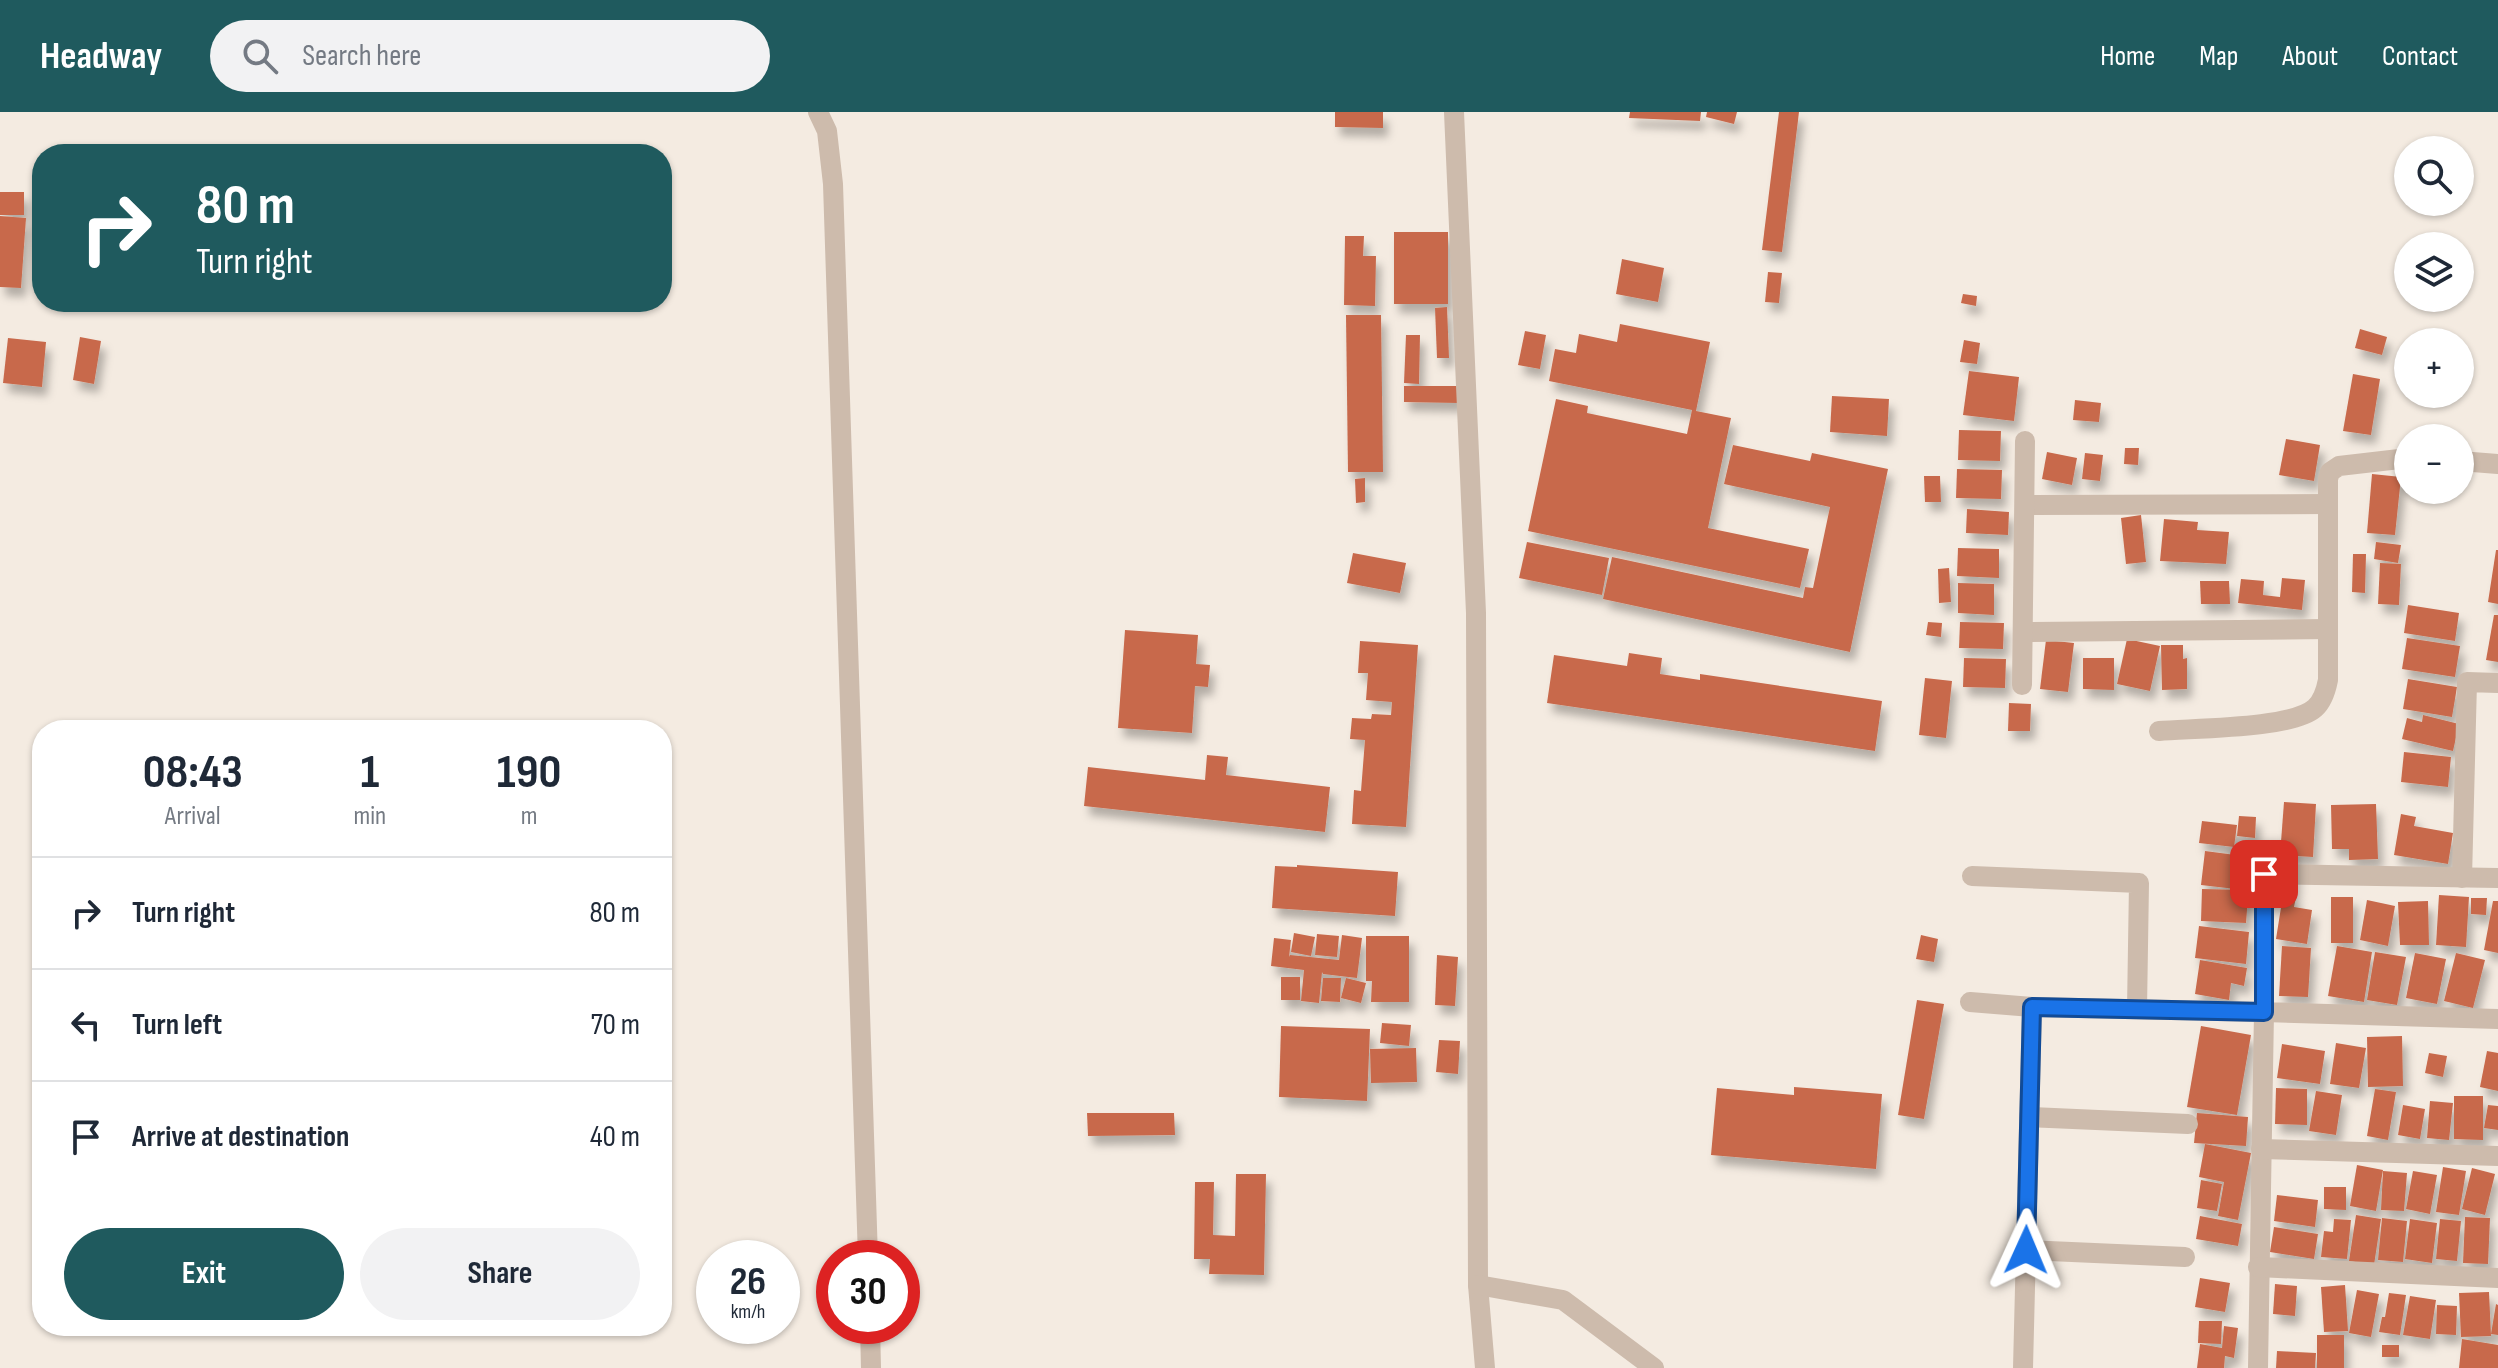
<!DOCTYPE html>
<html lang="en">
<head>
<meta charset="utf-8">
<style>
	:root { --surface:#fff; --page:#f2f2f3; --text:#1f2937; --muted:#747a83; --line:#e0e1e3; --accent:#1f5a5e }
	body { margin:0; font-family:"Sofia Sans Condensed",sans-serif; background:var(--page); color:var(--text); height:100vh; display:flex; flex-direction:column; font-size:30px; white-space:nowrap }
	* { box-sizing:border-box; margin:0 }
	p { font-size:26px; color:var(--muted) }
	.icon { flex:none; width:44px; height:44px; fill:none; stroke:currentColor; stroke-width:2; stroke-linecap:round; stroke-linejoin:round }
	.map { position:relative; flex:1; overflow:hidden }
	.sheet { position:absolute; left:32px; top:608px; width:640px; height:616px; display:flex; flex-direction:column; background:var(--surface); border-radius:32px; box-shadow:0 2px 6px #0004 }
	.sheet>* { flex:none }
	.banner { position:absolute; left:32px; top:32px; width:640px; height:168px; border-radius:32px; box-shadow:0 2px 6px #0004; background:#1f5a5e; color:#fff; overflow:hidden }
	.controls { position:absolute; left:2394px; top:24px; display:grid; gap:16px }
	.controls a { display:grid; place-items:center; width:80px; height:80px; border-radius:50%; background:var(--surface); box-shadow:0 2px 6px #0004; font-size:40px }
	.speed { position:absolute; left:696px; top:1128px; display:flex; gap:16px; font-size:40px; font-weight:700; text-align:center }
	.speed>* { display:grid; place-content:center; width:104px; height:104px; border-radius:50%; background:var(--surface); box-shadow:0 2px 6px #0004; line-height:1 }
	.speed small { font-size:20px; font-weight:400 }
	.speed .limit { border:12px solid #d22; background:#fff; color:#111 }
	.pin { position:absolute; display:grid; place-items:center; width:68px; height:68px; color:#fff; margin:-34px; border-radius:16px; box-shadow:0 4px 12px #0006 }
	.me { position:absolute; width:88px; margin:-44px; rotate:1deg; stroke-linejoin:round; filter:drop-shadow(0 0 6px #0008) }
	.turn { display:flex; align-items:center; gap:28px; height:168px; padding:0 32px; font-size:36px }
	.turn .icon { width:104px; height:104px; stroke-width:2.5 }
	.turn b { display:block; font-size:56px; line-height:68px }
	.eta { display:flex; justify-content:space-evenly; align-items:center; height:136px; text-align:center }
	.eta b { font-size:48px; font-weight:700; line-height:56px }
	.cta { display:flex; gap:16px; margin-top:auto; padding:16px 32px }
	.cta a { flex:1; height:92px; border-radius:48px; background:var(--accent); color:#fff; font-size:32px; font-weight:700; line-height:92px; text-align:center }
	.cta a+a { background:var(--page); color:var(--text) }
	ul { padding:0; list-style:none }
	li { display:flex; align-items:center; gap:24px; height:112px; padding:0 32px; border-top:2px solid var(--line) }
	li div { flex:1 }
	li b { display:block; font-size:30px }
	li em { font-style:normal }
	header { display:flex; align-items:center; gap:48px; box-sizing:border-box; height:112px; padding:0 40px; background:var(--accent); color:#fff }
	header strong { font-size:38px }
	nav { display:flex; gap:44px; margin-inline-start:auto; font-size:28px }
	.search { width:560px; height:72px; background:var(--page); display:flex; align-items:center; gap:20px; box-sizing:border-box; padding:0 28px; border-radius:44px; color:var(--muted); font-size:30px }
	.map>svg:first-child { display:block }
	.building { fill:#c8694b; filter:url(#shadow) }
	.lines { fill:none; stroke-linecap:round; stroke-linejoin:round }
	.minor { stroke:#cdbbac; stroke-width:20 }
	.route-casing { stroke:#114b97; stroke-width:20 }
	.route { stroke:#1a73e8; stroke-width:14 }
</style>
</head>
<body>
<header>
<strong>Headway</strong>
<div class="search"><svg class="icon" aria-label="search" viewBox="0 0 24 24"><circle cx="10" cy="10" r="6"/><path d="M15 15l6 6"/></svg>Search here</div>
<nav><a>Home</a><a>Map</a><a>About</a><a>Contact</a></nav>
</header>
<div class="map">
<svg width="2498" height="1256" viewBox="0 0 2498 1256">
	<defs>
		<filter id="shadow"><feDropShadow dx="5" dy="9" stdDeviation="4" flood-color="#0004"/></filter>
	</defs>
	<rect width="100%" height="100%" fill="#f4ebe1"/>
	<g class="building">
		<path d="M 1335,0 L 1383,0 L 1383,16 L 1335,15 Z"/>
		<path d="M 1630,0 L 1701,0 L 1700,9 L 1629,6 Z"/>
		<path d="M 1707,0 L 1737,0 L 1734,12 L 1706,5 Z"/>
		<path d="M 1779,0 L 1799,0 L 1782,140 L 1762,138 Z"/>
		<rect x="0" y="80" width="24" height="23"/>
		<path d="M 0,104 L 26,106 L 21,176 L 0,175 Z"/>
		<rect x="1394" y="120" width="54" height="72"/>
		<path d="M 1345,124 L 1364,124 L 1363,144 L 1376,144 L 1375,194 L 1344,193 Z"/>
		<path d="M 1622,147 L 1664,156 L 1658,190 L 1616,182 Z"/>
		<path d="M 1768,160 L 1782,161 L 1779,191 L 1765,190 Z"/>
		<path d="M 1963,182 L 1977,184 L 1976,194 L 1961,191 Z"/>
		<path d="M 1447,195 L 1449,246 L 1437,246 L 1435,196 Z"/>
		<path d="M 1346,203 L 1381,203 L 1383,360 L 1348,360 Z"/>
		<path d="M 1620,212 L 1710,230 L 1696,299 L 1731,306 L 1708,416 L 1809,437 L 1800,476 L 1528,419 L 1556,287 L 1588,294 L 1587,301 L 1687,322 L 1692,298 L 1549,269 L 1555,237 L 1576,241 L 1579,222 L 1617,230 Z"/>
		<path d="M 2360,217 L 2387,225 L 2382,243 L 2355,236 Z"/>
		<path d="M 1525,219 L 1546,223 L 1540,257 L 1518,253 Z"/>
		<path d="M 1406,223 L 1420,223 L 1419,272 L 1404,271 Z"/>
		<path d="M 80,225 L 101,229 L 94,272 L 73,268 Z"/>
		<path d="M 8,226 L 46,230 L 42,275 L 3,271 Z"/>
		<path d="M 1964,228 L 1980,231 L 1977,252 L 1960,250 Z"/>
		<path d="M 1969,259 L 2019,265 L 2014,309 L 1963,303 Z"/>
		<path d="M 2353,262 L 2380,267 L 2371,323 L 2343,319 Z"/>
		<path d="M 1404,274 L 1459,274 L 1459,291 L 1404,290 Z"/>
		<path d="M 1832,284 L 1889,287 L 1887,324 L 1830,320 Z"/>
		<path d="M 2075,288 L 2101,291 L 2099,310 L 2073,308 Z"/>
		<path d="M 1959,318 L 2001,319 L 2000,349 L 1958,348 Z"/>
		<path d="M 2286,327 L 2320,333 L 2314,369 L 2279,363 Z"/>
		<path d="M 1733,333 L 1810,349 L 1812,341 L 1888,357 L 1850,540 L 1603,487 L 1612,445 L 1803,486 L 1805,475 L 1813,476 L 1830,395 L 1724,372 Z"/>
		<path d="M 2125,336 L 2139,336 L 2138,353 L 2124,352 Z"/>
		<path d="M 2047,340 L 2077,346 L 2072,373 L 2042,367 Z"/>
		<path d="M 2085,341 L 2103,343 L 2100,369 L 2082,367 Z"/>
		<path d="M 1957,357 L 2002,358 L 2001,387 L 1956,386 Z"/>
		<path d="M 2372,362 L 2401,365 L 2395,423 L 2367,421 Z"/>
		<path d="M 1924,364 L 1940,364 L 1941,390 L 1925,390 Z"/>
		<path d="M 1365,366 L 1365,390 L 1356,391 L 1355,367 Z"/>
		<path d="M 1967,397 L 2009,400 L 2008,423 L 1966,421 Z"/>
		<path d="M 2141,403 L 2146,450 L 2126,452 L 2121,406 Z"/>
		<path d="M 2164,407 L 2198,410 L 2197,418 L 2229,420 L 2226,452 L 2160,449 Z"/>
		<path d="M 1527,430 L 1609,446 L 1602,483 L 1519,466 Z"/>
		<path d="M 2376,430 L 2401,433 L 2398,451 L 2374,447 Z"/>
		<path d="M 1958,436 L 1999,437 L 1999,466 L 1957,464 Z"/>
		<path d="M 2496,438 L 2498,438 L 2498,492 L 2488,490 Z"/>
		<path d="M 1353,441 L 1406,451 L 1400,481 L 1347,471 Z"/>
		<path d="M 2353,442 L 2366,442 L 2365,481 L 2352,480 Z"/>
		<path d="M 2380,451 L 2401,452 L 2399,493 L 2378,492 Z"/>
		<path d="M 1949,456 L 1951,490 L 1939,491 L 1938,457 Z"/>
		<path d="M 2282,466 L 2305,468 L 2302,498 L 2238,491 L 2241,467 L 2264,469 L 2263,483 L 2280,485 Z"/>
		<path d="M 2200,469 L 2229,469 L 2230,492 L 2201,492 Z"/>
		<path d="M 1958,471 L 1994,472 L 1994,503 L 1958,501 Z"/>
		<path d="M 2408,493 L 2459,501 L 2455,529 L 2404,521 Z"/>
		<path d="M 2494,503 L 2498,503 L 2498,550 L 2486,548 Z"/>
		<path d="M 1928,510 L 1942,511 L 1941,525 L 1926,523 Z"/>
		<path d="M 1960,510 L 2004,511 L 2003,537 L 1959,536 Z"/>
		<path d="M 1125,518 L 1198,523 L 1196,552 L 1210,553 L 1208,575 L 1195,574 L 1192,621 L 1118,616 Z"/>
		<path d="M 2407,526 L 2460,534 L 2455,565 L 2402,557 Z"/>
		<path d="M 2127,527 L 2160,534 L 2150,579 L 2117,572 Z"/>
		<path d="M 2046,528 L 2074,531 L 2068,580 L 2040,577 Z"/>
		<path d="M 1360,529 L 1418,533 L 1406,715 L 1352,712 L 1354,678 L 1361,679 L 1365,628 L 1350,627 L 1352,606 L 1371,607 L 1372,602 L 1391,603 L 1392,590 L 1366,588 L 1368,561 L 1358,561 Z"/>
		<path d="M 2161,533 L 2183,533 L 2183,547 L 2187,546 L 2187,577 L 2162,578 Z"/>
		<path d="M 1629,541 L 1662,546 L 1660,562 L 1700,568 L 1700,562 L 1882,589 L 1875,639 L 1547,591 L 1554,543 L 1627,554 Z"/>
		<path d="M 1964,546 L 2006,547 L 2005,576 L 1963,575 Z"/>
		<path d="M 2083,546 L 2114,546 L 2114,578 L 2083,577 Z"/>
		<path d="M 1925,566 L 1952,569 L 1946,626 L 1919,623 Z"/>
		<path d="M 2408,567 L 2457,575 L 2452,605 L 2403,597 Z"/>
		<path d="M 2009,591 L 2031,592 L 2030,619 L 2008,619 Z"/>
		<path d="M 2423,603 L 2459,612 L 2453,639 L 2402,627 L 2407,606 L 2422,610 Z"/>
		<path d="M 2404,640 L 2451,645 L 2448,675 L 2401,670 Z"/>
		<path d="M 1207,643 L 1228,645 L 1226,663 L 1330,675 L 1325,720 L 1084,694 L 1088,655 L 1205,668 Z"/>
		<path d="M 2284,690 L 2316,692 L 2313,745 L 2280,743 Z"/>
		<path d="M 2376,692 L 2378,747 L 2349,748 L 2349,737 L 2332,737 L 2331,693 Z"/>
		<path d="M 2401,702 L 2416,705 L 2414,714 L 2453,721 L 2448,752 L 2394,743 Z"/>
		<path d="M 2239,704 L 2256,705 L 2255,726 L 2237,724 Z"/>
		<path d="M 2202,709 L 2237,713 L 2234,735 L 2199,731 Z"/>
		<path d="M 2205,739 L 2251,745 L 2246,811 L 2201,809 L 2202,777 L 2244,778 L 2201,773 Z"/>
		<path d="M 1297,753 L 1398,760 L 1395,804 L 1272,796 L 1275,754 L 1297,755 Z"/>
		<path d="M 2283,783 L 2296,785 L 2294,795 L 2312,798 L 2307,832 L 2276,827 Z"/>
		<path d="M 2439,783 L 2469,785 L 2466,835 L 2436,833 Z"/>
		<rect x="2331" y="785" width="22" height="46"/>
		<path d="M 2471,786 L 2487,786 L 2486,803 L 2471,802 Z"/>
		<path d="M 2367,788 L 2395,794 L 2388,834 L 2360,828 Z"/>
		<path d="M 2428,789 L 2429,833 L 2400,833 L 2398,790 Z"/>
		<path d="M 2493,789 L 2498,789 L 2498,841 L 2484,838 Z"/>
		<path d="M 2199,814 L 2249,820 L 2246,852 L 2195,846 Z"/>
		<path d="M 1294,821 L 1315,825 L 1311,844 L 1291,840 Z"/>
		<path d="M 1317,822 L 1339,824 L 1337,845 L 1315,843 Z"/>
		<path d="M 1342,823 L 1362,826 L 1357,866 L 1323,862 L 1322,860 L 1319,891 L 1301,889 L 1304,858 L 1271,854 L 1274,826 L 1291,828 L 1289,845 L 1290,843 L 1339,848 Z"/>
		<path d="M 1921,823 L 1938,827 L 1934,850 L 1916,847 Z"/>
		<path d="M 1366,824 L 1409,824 L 1409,890 L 1371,890 L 1372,869 L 1366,869 Z"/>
		<path d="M 2282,834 L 2311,836 L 2308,885 L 2279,884 Z"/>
		<path d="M 2337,834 L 2372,840 L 2364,890 L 2328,884 Z"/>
		<path d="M 2375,840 L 2406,845 L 2397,893 L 2367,888 Z"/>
		<path d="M 2415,841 L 2446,847 L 2437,892 L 2406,886 Z"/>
		<path d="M 2456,841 L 2485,848 L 2473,896 L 2444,889 Z"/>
		<path d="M 1437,843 L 1458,845 L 1455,894 L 1435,893 Z"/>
		<path d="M 2200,848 L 2247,856 L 2244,874 L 2231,871 L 2229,888 L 2195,882 Z"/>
		<rect x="1281" y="865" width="19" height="23"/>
		<path d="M 1323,866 L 1341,866 L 1340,890 L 1321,889 Z"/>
		<path d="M 1346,866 L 1366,871 L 1361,891 L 1341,886 Z"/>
		<path d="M 1917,888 L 1944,892 L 1924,1007 L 1898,1003 Z"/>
		<path d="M 1382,911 L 1411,913 L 1409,934 L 1380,931 Z"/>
		<path d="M 1281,914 L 1370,917 L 1367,989 L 1279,985 Z"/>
		<path d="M 2201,914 L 2251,923 L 2237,1003 L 2187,995 Z"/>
		<path d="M 2402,924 L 2403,974 L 2368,975 L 2367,925 Z"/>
		<path d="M 1439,928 L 1460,929 L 1458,962 L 1436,960 Z"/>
		<path d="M 2336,931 L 2366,936 L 2359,976 L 2330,972 Z"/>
		<path d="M 2282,932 L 2325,939 L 2320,972 L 2277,966 Z"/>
		<path d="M 1416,936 L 1417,970 L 1371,971 L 1370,937 Z"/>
		<path d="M 2487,939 L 2498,941 L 2498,979 L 2480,975 Z"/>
		<path d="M 2429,941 L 2447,944 L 2443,965 L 2425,961 Z"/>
		<path d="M 1794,975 L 1882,982 L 1876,1057 L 1711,1043 L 1717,976 L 1794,983 Z"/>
		<path d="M 2276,976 L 2307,977 L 2307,1013 L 2275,1012 Z"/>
		<path d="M 2375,977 L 2396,980 L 2388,1028 L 2367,1024 Z"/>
		<path d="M 2316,979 L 2342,983 L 2336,1023 L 2309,1019 Z"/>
		<path d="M 2454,984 L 2483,984 L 2483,1028 L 2454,1027 Z"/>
		<path d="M 2430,989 L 2453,991 L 2449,1028 L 2427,1026 Z"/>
		<path d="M 2403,993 L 2425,997 L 2420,1027 L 2398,1023 Z"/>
		<path d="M 2488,993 L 2498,994 L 2498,1018 L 2484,1016 Z"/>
		<path d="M 1087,1001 L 1174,1001 L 1175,1023 L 1088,1024 Z"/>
		<path d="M 2197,1001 L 2248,1005 L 2246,1034 L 2194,1031 Z"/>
		<path d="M 2205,1032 L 2251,1041 L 2238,1108 L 2218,1104 L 2224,1070 L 2199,1065 Z"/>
		<path d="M 2357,1053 L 2383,1058 L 2376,1099 L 2350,1094 Z"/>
		<path d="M 2443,1055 L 2466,1059 L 2459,1103 L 2436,1100 Z"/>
		<path d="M 2472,1056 L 2495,1062 L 2485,1103 L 2462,1097 Z"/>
		<path d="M 2383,1059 L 2407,1061 L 2404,1099 L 2381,1098 Z"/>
		<path d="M 2413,1059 L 2437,1063 L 2430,1102 L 2406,1097 Z"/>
		<path d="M 1236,1062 L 1266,1062 L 1264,1163 L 1209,1162 L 1210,1147 L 1194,1147 L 1195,1070 L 1214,1070 L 1213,1123 L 1235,1124 Z"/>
		<path d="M 2201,1068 L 2222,1072 L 2217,1099 L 2197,1096 Z"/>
		<path d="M 2324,1075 L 2346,1075 L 2346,1098 L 2324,1097 Z"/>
		<path d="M 2277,1083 L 2318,1088 L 2315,1115 L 2274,1109 Z"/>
		<path d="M 2356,1103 L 2381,1107 L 2374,1153 L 2349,1149 Z"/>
		<path d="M 2200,1104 L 2242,1112 L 2238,1134 L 2196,1127 Z"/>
		<path d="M 2465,1105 L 2490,1106 L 2488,1152 L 2463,1151 Z"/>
		<path d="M 2382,1106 L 2407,1109 L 2403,1150 L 2378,1148 Z"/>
		<path d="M 2334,1107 L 2351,1108 L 2347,1147 L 2321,1145 L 2324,1119 L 2333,1120 Z"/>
		<path d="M 2410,1107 L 2437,1111 L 2432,1151 L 2405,1147 Z"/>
		<path d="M 2440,1107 L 2461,1109 L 2457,1149 L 2436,1147 Z"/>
		<path d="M 2274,1115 L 2318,1122 L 2314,1147 L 2270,1140 Z"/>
		<path d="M 2200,1166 L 2230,1171 L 2225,1200 L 2195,1195 Z"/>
		<path d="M 2275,1172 L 2297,1174 L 2295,1204 L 2273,1202 Z"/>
		<path d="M 2345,1173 L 2348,1219 L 2324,1220 L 2321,1175 Z"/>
		<path d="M 2357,1178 L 2379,1182 L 2371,1225 L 2349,1221 Z"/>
		<path d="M 2489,1180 L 2491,1224 L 2461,1225 L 2459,1181 Z"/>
		<path d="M 2389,1181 L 2406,1183 L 2400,1223 L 2379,1220 L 2382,1205 L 2385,1205 Z"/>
		<path d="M 2410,1184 L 2436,1188 L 2430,1227 L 2403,1223 Z"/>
		<path d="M 2496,1192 L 2498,1193 L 2498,1223 L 2491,1222 Z"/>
		<path d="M 2437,1193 L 2457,1194 L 2456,1223 L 2436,1222 Z"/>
		<path d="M 2199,1209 L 2222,1209 L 2221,1232 L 2198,1231 Z"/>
		<path d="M 2224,1214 L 2238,1216 L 2234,1246 L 2225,1244 L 2224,1256 L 2197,1256 L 2200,1232 L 2222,1236 Z"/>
		<rect x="2317" y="1223" width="27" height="33"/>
		<path d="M 2462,1227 L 2498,1233 L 2498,1256 L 2459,1256 Z"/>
		<rect x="2382" y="1233" width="17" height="12"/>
		<path d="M 2277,1239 L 2316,1241 L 2315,1256 L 2276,1256 Z"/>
	</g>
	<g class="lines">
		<g class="minor">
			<path d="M 818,0 L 827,19 L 833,72 L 868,1146"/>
			<path d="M 1454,0 L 1476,501 L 1478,1173 L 1485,1256"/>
			<path d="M 2460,349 L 2498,352"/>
			<path d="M 2025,393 L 2328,392"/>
			<path d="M 2023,520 L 2328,517"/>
			<path d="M 2022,573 L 2025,329"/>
			<path d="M 2159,619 C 2193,616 2292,617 2315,596 C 2323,589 2326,578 2328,568 L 2328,367 L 2330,360 L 2339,354 L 2408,346"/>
			<path d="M 1972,764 L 2139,771 L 2137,897"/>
			<path d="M 2462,766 L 2467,570 L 2498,571"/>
			<path d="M 2498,766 L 2264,762 L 2264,900 L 2498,907"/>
			<path d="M 1970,890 L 2032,895 L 2264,900 L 2258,1256"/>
			<path d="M 2029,1005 L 2188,1012"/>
			<path d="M 2261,1037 L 2498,1044"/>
			<path d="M 2026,1138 L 2185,1145"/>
			<path d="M 2258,1155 L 2498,1166"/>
			<path d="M 1478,1173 L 1563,1188 L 1654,1256"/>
			<path d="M 870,1214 L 871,1256"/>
			<path d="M 2023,1256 L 2032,895"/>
		</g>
	</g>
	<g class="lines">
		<g class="route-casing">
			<path id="route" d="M 2026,1138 L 2032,895 L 2264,900 L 2264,762"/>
		</g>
		<use href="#route" class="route"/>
	</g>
</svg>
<div class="controls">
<a><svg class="icon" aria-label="search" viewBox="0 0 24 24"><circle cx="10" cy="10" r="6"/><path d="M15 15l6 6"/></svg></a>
<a><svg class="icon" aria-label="layers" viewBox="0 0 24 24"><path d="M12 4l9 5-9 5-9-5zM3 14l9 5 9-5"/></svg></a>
<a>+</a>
<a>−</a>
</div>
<div class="speed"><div>26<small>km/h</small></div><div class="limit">30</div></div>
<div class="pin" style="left:2264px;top:762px;background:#d93025"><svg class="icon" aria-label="arrive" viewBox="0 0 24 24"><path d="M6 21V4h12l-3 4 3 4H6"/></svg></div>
<svg class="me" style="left:2026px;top:1138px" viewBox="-20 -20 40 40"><path d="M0-17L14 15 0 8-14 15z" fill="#1a73e8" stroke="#fff" stroke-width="4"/></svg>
<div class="banner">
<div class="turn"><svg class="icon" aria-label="right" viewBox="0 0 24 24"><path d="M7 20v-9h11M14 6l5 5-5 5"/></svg><div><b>80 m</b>Turn right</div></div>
</div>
<section class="sheet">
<div class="eta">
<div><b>08:43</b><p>Arrival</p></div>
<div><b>1</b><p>min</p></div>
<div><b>190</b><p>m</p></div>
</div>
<ul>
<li><svg class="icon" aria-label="right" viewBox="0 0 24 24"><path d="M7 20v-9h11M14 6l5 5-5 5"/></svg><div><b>Turn right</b></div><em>80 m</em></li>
<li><svg class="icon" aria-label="left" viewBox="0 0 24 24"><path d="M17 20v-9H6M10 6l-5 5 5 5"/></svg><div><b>Turn left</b></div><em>70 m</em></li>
<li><svg class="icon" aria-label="arrive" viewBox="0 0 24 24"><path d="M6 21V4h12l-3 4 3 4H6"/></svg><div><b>Arrive at destination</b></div><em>40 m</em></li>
</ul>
<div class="cta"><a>Exit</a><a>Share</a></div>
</section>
</div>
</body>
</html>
